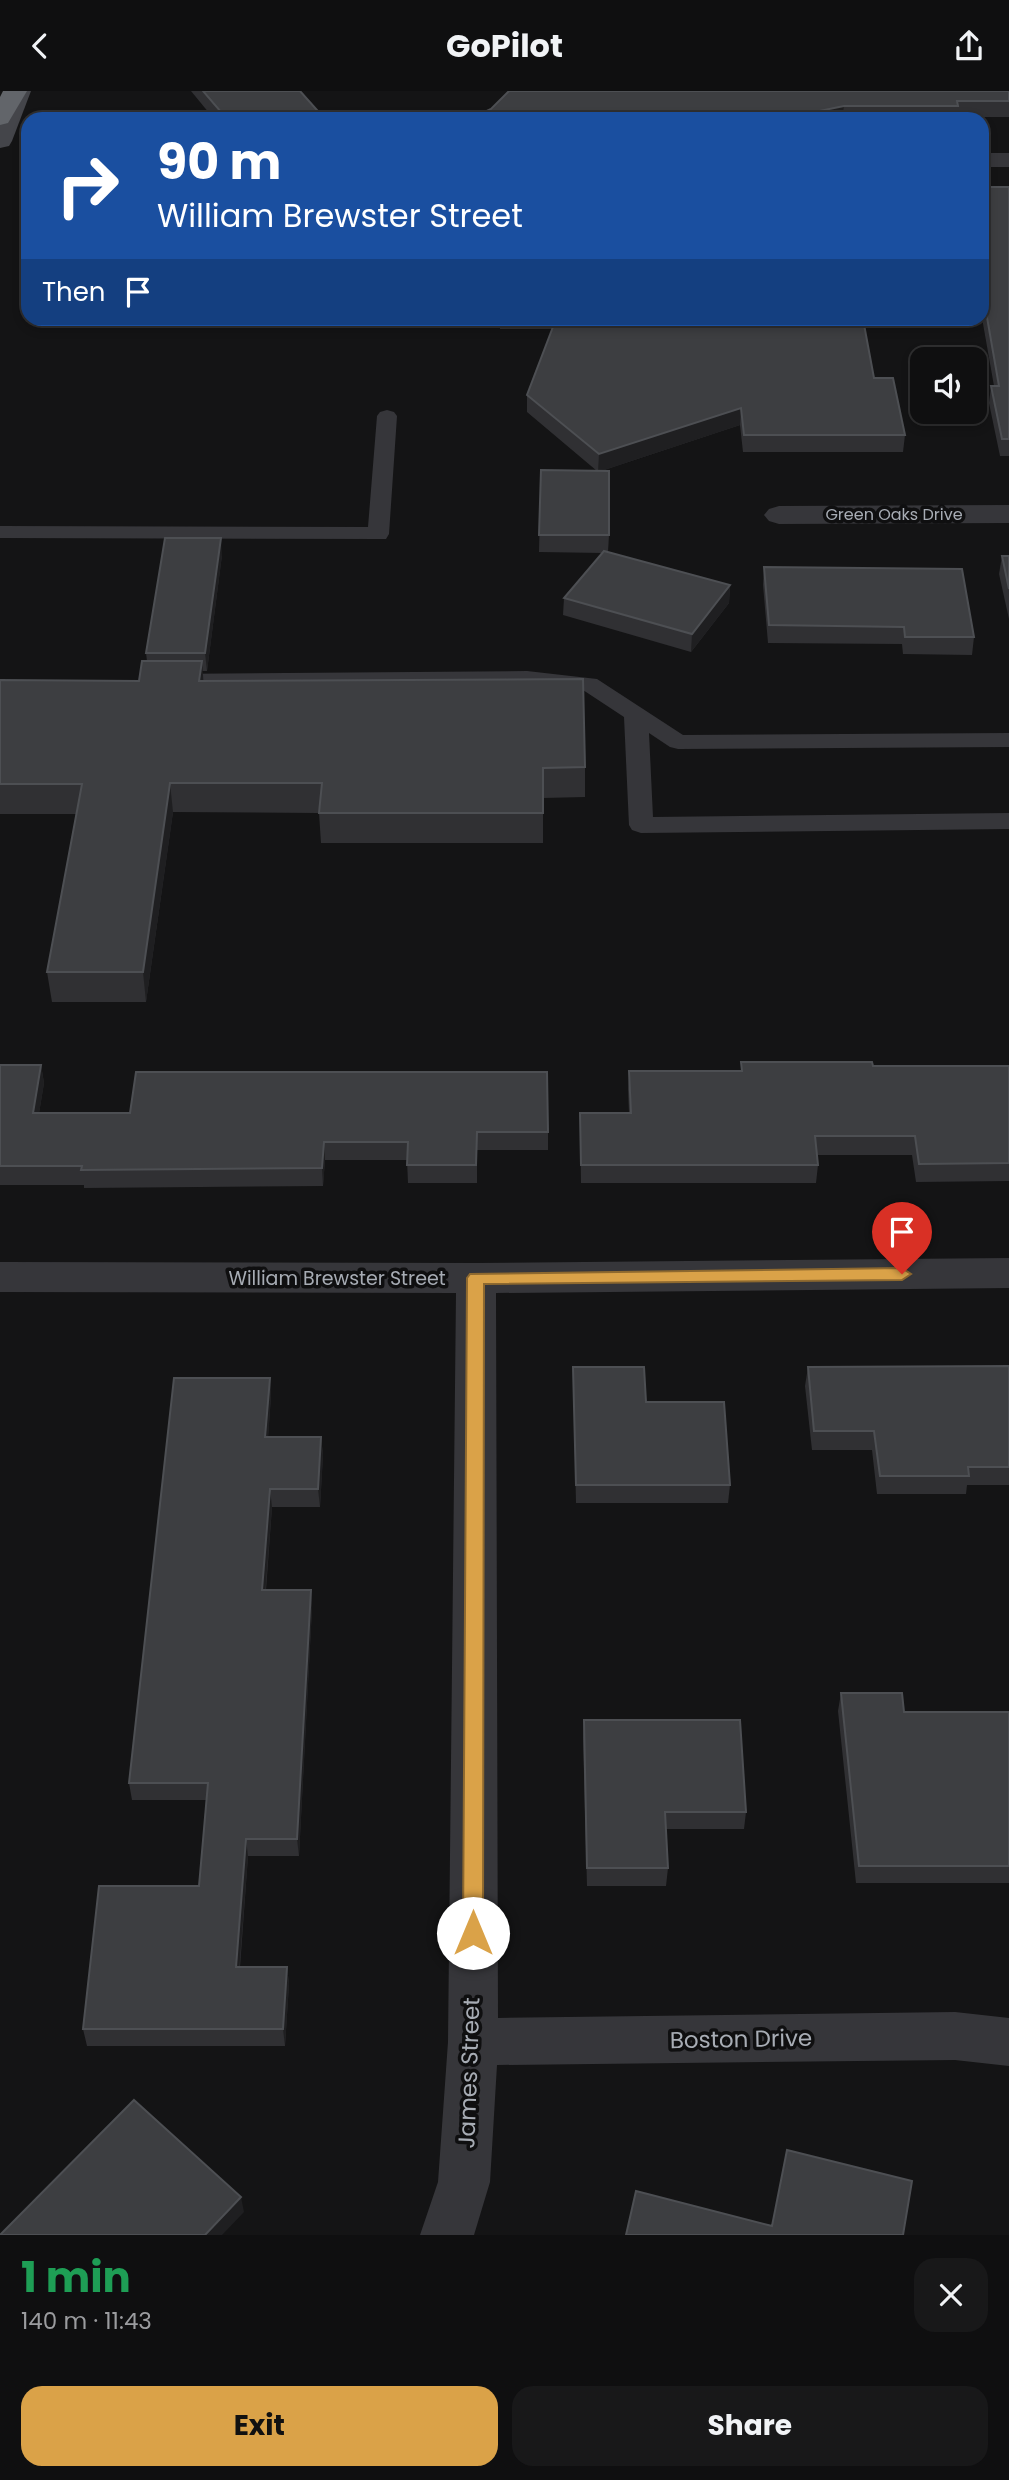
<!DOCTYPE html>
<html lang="en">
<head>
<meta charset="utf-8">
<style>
	:root { --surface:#0f0f10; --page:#181819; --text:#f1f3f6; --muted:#9b9c9f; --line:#2f2f30; --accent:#daa248 }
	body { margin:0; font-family:Poppins,sans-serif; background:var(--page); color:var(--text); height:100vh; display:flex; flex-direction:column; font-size:26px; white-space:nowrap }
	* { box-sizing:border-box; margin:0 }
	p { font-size:23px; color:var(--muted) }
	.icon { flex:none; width:38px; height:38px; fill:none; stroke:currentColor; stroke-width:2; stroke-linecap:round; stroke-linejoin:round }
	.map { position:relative; height:2144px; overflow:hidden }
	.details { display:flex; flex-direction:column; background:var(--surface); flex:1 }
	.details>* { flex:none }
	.top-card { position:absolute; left:21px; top:21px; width:968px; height:214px; border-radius:21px; box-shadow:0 4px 10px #0003,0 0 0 2px var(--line); background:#1a4fa0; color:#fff; overflow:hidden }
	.tools { position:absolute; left:910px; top:256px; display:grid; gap:14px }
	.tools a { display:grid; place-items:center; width:77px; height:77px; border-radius:14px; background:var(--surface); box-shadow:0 4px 10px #0003,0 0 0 2px var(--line); font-size:35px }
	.pin { position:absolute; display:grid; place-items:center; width:60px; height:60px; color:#fff; margin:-72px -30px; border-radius:50% 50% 50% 0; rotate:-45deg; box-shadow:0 0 7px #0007 }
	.pin .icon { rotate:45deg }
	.me { position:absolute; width:77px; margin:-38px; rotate:0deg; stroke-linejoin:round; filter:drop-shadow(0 0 5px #0008) }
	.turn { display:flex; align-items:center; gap:24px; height:147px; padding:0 21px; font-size:32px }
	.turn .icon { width:91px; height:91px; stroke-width:2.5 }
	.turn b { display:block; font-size:49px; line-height:60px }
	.then { display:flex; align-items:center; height:66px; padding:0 21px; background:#0003; gap:14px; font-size:26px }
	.round { display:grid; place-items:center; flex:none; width:74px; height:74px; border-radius:21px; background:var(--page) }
	.headline { display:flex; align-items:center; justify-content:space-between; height:119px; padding:0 21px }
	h1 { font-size:42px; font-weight:700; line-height:52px; color:#1e9e55 }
	.primary-button { display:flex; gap:14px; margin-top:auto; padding:14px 21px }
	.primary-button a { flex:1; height:80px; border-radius:21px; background:var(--accent); color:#111; font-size:28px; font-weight:700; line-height:80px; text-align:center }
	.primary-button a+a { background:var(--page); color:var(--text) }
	header { display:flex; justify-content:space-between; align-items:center; height:91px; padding:0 21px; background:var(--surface); font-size:32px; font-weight:700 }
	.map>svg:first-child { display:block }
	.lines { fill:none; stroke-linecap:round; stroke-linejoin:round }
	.lane { fill:#36363a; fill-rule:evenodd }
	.street { fill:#36363a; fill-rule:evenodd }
	.secondary { fill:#44454a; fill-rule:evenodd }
	.highway { fill:#62656a; fill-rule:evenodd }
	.wall { fill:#303033 }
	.shaded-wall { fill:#1f1f21 }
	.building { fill:#3d3e41; stroke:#4d4f53; stroke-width:2 }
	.route { fill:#daa248; stroke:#8e692f; stroke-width:2 }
	.labels { text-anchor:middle; stroke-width:7; stroke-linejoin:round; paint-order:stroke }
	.far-street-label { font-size:16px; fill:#a7acb4; stroke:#0f0f10 }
	.street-label { font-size:19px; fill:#a7acb4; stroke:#0f0f10 }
	.near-street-label { font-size:23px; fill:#a7acb4; stroke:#0f0f10 }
</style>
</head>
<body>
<header><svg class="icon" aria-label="back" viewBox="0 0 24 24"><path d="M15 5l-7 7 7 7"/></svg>GoPilot<svg class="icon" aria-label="share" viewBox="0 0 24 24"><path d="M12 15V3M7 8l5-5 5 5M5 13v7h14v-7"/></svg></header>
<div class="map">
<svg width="1009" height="2144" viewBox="0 0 1009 2144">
	<rect width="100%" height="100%" fill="#141415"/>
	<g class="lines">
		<g class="lane">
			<path d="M 387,319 L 394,321 L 397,325 L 389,443 L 386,448 L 0,447 L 0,435 L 368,436 L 377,325 L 380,321 Z"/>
			<path d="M 527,580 L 597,588 L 683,644 L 1009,642 L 1009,656 L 678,658 L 670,656 L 649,642 L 653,726 L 1009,722 L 1009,738 L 641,742 L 632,739 L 629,734 L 624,626 L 583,599 L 527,594 L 165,597 L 157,595 L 153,590 L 157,585 L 165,583 Z"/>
		</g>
		<g class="street">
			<rect x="982" y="62" width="27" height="14"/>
			<path d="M 1009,414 L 1009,432 L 779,433 L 769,430 L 764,424 L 769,418 L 779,415 Z"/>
			<path d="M 1009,1167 L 1009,1197 L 496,1202 L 498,1927 L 955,1921 L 1009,1927 L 1009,1975 L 955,1969 L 497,1974 L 490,2091 L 474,2144 L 420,2144 L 438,2091 L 448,1951 L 456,1202 L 0,1201 L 0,1171 L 476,1172 Z"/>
		</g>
		<path class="secondary" d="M 7,0 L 31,0 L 12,50 L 9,55 L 0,57 L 0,19 Z"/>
		<path class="highway" d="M 3,0 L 27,0 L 8,32 L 0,34 L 0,6 Z"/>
	</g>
	<g class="wall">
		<path d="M 191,0 L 300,0 L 325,28 L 214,28 Z"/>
		<path d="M 1009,0 L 1009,26 L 957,26 L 956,28 L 470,28 Z"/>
		<path d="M 982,96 L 1009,96 L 1009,365 L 1000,365 L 989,312 L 991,295 L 994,295 L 982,227 Z"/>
		<path d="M 500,228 L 714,228 L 751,231 L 752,228 L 863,228 L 874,287 L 905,344 L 903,361 L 743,361 L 740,334 L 601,380 L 609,444 L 608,461 L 730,494 L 729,512 L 691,561 L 563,524 L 564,507 L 603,462 L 539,461 L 541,379 L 597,380 L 527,321 L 527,304 L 552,238 L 500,238 Z"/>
		<path d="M 222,464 L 207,580 L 202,580 L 203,590 L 585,676 L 585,706 L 543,707 L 543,752 L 321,752 L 319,722 L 173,721 L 146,911 L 52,911 L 47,881 L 76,723 L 0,723 L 0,589 L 139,590 L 147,570 L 146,562 Z"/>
		<path d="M 1002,465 L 1009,465 L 1009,528 L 999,483 Z"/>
		<path d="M 764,476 L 974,546 L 972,564 L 903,563 L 902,553 L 768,552 L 763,494 Z"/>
		<path d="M 741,971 L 873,975 L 1009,975 L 1009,1090 L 916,1091 L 912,1064 L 817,1064 L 818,1074 L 816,1092 L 581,1092 L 580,1022 L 629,1022 L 628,998 L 629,980 L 741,980 Z"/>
		<path d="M 0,974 L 41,974 L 44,992 L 39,1022 L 548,1041 L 548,1059 L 477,1059 L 477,1092 L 408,1092 L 407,1069 L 325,1069 L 323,1095 L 84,1097 L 84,1094 L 0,1094 Z"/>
		<path d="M 1009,1275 L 1009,1394 L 967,1394 L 966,1403 L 877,1403 L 872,1359 L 812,1359 L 805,1295 L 808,1276 Z"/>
		<path d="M 573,1276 L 646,1311 L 730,1394 L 728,1412 L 576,1412 Z"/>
		<path d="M 270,1287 L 271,1305 L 268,1346 L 321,1346 L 323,1364 L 320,1416 L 272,1416 L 266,1499 L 311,1499 L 312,1517 L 299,1765 L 248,1765 L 240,1876 L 287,1876 L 289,1893 L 285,1955 L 87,1955 L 83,1938 L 199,1795 L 206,1709 L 132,1709 L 129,1692 Z"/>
		<path d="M 841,1602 L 904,1621 L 1009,1621 L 1009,1792 L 856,1792 L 838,1620 Z"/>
		<path d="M 584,1629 L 746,1721 L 744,1738 L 666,1738 L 668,1777 L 666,1795 L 587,1795 L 583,1647 Z"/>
	</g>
	<g class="shaded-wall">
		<path d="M 844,15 L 842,28 L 780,28 Z"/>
		<path d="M 741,317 L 740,334 L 598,381 L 599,363 Z"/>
		<path d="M 221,447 L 222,464 L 207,580 L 205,562 Z"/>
		<path d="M 730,494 L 729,512 L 691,561 L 692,543 Z"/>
		<path d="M 202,570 L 204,599 L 199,590 Z"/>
		<path d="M 170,692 L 173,721 L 146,911 L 143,881 Z"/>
		<path d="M 41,974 L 44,992 L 36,1041 L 33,1022 Z"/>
		<path d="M 324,1051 L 325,1069 L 323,1095 L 322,1077 Z"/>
		<path d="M 270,1287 L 271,1305 L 267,1364 L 265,1346 Z"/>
		<path d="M 321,1346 L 323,1364 L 320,1416 L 318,1398 Z"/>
		<path d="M 270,1398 L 272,1416 L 264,1517 L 262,1499 Z"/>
		<path d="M 311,1499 L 312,1517 L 299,1765 L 297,1748 Z"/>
		<path d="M 246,1748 L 248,1765 L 238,1893 L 236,1876 Z"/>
		<path d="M 287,1876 L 289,1893 L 285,1955 L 283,1938 Z"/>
		<path d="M 241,2106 L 244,2121 L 222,2144 L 205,2144 Z"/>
	</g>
	<g class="building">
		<path d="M 203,0 L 300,0 L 325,28 L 227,28 Z"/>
		<path d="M 509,0 L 1009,0 L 1009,10 L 957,10 L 958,15 L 844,15 L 780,28 L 470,28 L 491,18 Z"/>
		<path d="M 982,96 L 1009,96 L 1009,348 L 1002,348 L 991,295 L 999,295 L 984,209 L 982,209 Z"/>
		<path d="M 556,228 L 714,228 L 753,231 L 752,228 L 863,228 L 874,287 L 893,287 L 905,344 L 744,344 L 741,317 L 599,363 L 527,304 Z"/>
		<path d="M 541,379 L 609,380 L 609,444 L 539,444 Z"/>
		<path d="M 165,447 L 221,447 L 205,562 L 146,562 Z"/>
		<path d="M 604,460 L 730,494 L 692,543 L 564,507 Z"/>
		<path d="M 1002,465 L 1009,465 L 1009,498 Z"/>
		<path d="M 764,476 L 962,478 L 974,546 L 905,546 L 904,536 L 769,534 Z"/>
		<path d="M 142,570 L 202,570 L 199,590 L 583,588 L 585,676 L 543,677 L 543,722 L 319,722 L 322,692 L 170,692 L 143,881 L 47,881 L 82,693 L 0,693 L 0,589 L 139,590 Z"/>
		<path d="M 741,971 L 872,971 L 873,975 L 1009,975 L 1009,1072 L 919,1073 L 915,1045 L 815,1045 L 818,1074 L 581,1074 L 580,1022 L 631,1022 L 629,980 L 742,980 Z"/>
		<path d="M 0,974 L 41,974 L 33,1022 L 130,1022 L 136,981 L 547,981 L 548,1041 L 477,1041 L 476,1074 L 407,1074 L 408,1051 L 324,1051 L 322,1077 L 81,1079 L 82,1075 L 0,1075 Z"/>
		<path d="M 1009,1275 L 1009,1376 L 968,1376 L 969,1385 L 880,1385 L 874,1340 L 814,1340 L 808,1276 Z"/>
		<path d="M 573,1276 L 644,1276 L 646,1311 L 724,1311 L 730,1394 L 576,1394 Z"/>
		<path d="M 174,1287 L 270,1287 L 265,1346 L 321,1346 L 318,1398 L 270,1398 L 262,1499 L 311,1499 L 297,1748 L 246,1748 L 236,1876 L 287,1876 L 283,1938 L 83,1938 L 99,1795 L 199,1795 L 208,1692 L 129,1692 Z"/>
		<path d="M 841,1602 L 902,1602 L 904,1621 L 1009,1621 L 1009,1775 L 859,1775 Z"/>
		<path d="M 584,1629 L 740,1629 L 746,1721 L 665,1721 L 668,1777 L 587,1777 Z"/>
		<path d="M 134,2009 L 241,2106 L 205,2144 L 0,2144 Z"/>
		<path d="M 787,2059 L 912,2090 L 903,2144 L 626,2144 L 636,2100 L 772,2135 Z"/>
	</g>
	<path class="route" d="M 902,1177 L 911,1183 L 902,1189 L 484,1193 L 483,1842 L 480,1848 L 473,1851 L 466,1848 L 463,1842 L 467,1187 L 470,1183 Z"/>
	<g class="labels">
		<g class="far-street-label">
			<text x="894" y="429">Green Oaks Drive</text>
		</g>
		<g class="street-label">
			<text x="337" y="1194">William Brewster Street</text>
		</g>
		<g class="near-street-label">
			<text transform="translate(741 1948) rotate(-1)" y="8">Boston Drive</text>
			<text transform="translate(469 1982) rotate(-88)" y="8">James Street</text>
		</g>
	</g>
</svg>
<div class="tools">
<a><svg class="icon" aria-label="sound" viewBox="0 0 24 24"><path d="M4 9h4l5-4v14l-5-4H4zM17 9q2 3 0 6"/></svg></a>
</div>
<div class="pin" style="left:902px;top:1183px;background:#d93025"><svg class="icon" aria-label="arrive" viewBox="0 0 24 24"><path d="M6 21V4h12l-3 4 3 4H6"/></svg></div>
<svg class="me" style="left:473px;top:1842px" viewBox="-20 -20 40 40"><circle r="19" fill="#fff"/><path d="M0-13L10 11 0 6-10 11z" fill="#daa248"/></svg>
<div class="top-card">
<div class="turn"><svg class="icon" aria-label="right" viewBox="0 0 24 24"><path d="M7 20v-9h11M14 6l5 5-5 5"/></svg><div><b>90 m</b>William Brewster Street</div></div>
<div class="then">Then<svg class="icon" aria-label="arrive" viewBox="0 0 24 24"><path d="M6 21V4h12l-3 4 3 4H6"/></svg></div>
</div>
</div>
<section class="details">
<div class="headline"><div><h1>1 min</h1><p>140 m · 11:43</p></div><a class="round"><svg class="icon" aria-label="close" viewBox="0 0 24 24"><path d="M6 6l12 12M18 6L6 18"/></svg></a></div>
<div class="primary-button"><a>Exit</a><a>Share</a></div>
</section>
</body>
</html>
